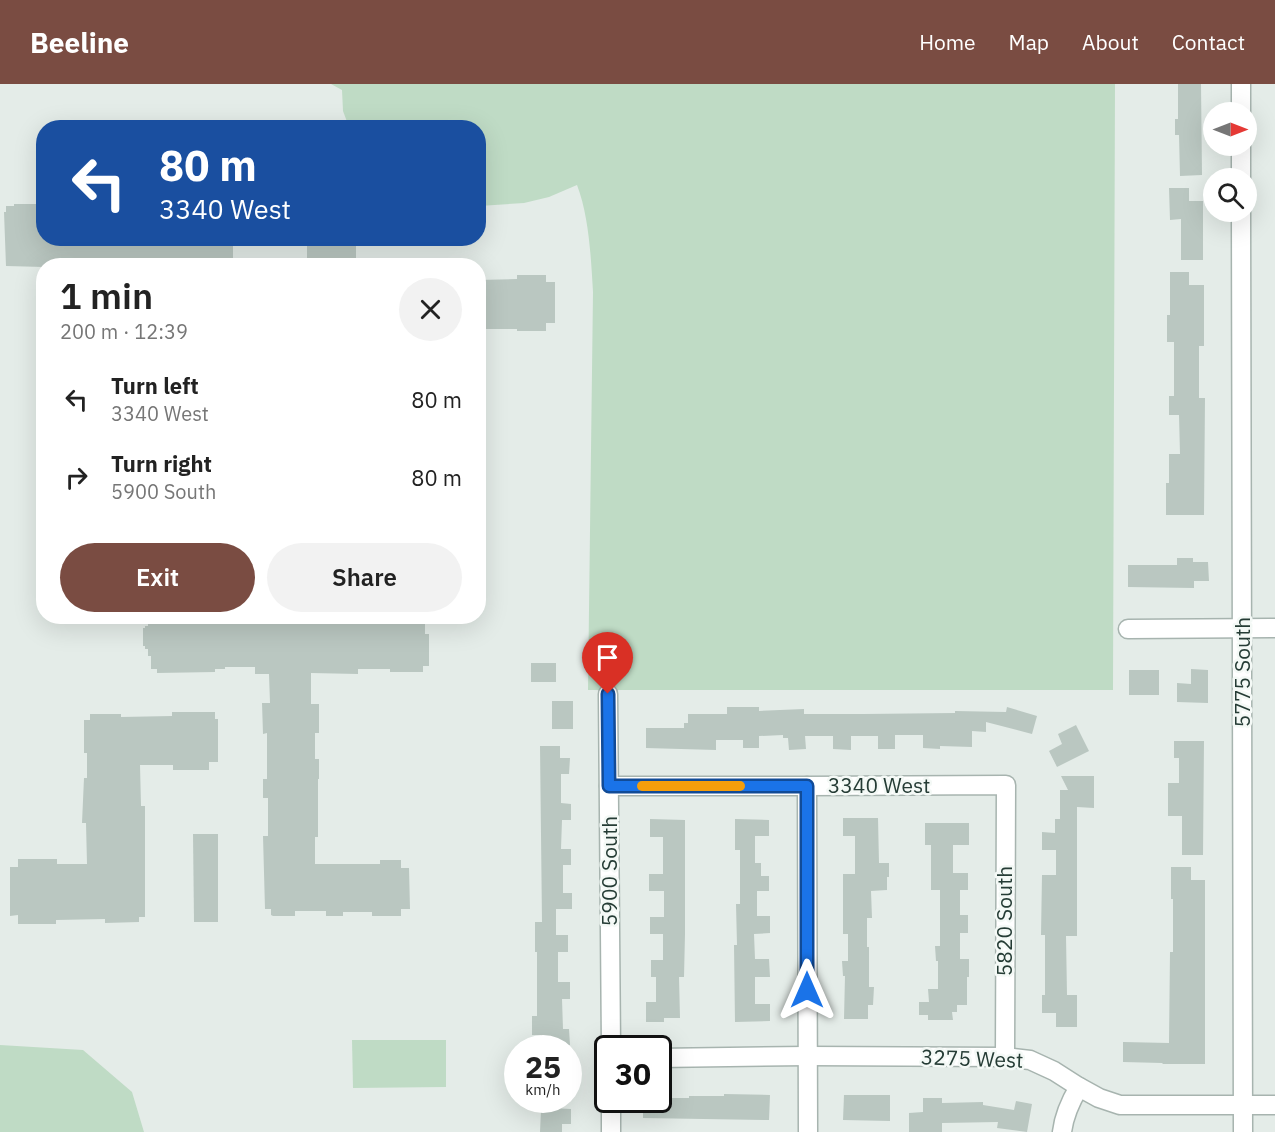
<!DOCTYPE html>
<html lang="en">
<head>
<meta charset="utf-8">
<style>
	:root { --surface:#fff; --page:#f2f2f2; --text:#222; --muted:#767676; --accent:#7a4c42 }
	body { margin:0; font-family:"IBM Plex Sans",sans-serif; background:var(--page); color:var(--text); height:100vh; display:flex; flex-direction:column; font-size:22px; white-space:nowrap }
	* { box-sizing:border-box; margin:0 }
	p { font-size:20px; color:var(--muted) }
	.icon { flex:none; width:33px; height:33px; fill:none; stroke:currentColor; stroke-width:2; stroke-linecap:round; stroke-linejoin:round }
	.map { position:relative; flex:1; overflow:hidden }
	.sheet { position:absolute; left:36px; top:174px; width:450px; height:366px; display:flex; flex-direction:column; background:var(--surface); border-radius:24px; box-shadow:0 6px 24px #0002 }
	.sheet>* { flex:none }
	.guide { position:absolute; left:36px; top:36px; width:450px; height:126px; border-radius:24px; box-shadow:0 6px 24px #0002; background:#1a4fa0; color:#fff; overflow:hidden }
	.needle { width:39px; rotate:90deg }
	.tools { position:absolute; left:1203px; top:18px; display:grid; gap:12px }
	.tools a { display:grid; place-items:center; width:54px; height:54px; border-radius:50%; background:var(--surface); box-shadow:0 6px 24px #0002; font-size:30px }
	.speed { position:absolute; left:504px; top:951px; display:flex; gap:12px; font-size:30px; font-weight:700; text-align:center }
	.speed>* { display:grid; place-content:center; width:78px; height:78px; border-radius:50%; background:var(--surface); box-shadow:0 6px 24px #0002; line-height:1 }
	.speed small { font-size:15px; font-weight:400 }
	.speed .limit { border:3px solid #111; border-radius:9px; background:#fff; color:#111 }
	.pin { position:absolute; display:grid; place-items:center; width:51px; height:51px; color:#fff; margin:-62px -26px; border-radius:50% 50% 50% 0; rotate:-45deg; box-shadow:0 0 6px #0007 }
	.pin .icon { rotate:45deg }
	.me { position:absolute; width:66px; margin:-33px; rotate:0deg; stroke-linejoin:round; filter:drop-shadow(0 0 4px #0008) }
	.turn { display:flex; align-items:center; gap:21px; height:126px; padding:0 24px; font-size:27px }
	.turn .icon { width:78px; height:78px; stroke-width:2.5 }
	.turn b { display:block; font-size:42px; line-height:51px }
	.round { display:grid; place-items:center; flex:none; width:63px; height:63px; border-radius:32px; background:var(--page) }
	.overview { display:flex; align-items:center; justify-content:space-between; height:102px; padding:0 24px }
	h1 { font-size:36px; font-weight:600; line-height:45px }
	.button { display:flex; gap:12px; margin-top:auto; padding:12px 24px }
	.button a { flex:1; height:69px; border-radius:36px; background:var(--accent); color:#fff; font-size:24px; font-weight:600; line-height:69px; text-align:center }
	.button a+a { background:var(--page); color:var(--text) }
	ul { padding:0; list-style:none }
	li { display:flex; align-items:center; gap:18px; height:78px; padding:0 24px }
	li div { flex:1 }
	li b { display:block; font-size:22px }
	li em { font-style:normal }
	header { display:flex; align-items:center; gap:36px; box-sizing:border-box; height:84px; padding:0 30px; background:var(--accent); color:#fff }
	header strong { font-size:28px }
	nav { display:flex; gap:33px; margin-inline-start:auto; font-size:21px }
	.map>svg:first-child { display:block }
	.green { fill:#bfdbc5 }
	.building { fill:#bac7c1 }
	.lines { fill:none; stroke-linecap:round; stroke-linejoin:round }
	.minor-casing { stroke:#a7b4af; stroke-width:21 }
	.minor { stroke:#fff; stroke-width:18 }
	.route-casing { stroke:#114b97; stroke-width:15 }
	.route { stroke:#1a73e8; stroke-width:10 }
	.slow { stroke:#f59e0b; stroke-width:10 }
	.labels { text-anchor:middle; stroke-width:5; stroke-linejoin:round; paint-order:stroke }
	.street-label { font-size:21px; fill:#253c35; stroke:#f4f9f6 }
</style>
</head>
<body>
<header>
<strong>Beeline</strong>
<nav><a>Home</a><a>Map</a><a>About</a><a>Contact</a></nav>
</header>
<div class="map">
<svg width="1275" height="1048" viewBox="0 0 1275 1048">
	<rect width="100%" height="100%" fill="#e4ece8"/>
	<g class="green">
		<path d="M 331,0 L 1115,0 L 1113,606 L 588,606 L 593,208 C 591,174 589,132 577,101 L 549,113 L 524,119 L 479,122 L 478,44 L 349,43 L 343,27 L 342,6 Z"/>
		<path d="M 352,956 L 446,956 L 446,1003 L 353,1004 Z"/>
		<path d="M 0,961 L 83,966 L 132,1008 L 144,1048 L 0,1048 Z"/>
	</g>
	<g class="building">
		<path d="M 1178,0 L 1201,0 L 1202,91 L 1180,92 L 1179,51 L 1175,51 L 1175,35 L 1178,35 Z"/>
		<path d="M 1169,104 L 1189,104 L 1189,117 L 1203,117 L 1203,176 L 1181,176 L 1181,135 L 1170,136 Z"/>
		<path d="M 14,120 L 44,120 L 44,154 L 233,154 L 233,175 L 231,175 L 231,180 L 227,180 L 227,182 L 195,182 L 195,178 L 144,178 L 144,182 L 44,182 L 44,183 L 6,182 L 4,128 L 6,128 L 6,122 L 14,122 Z"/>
		<rect x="307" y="162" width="49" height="20"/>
		<path d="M 1170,188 L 1189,188 L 1189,201 L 1204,201 L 1204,262 L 1199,262 L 1199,314 L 1205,314 L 1204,431 L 1166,431 L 1166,399 L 1169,399 L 1169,370 L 1180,370 L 1179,331 L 1169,331 L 1169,312 L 1174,312 L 1174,258 L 1167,258 L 1167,231 L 1170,231 Z"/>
		<path d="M 517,191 L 546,191 L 546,198 L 555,198 L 555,239 L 546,239 L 546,247 L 517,247 L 517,245 L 479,245 L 478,196 L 517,195 Z"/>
		<path d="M 1177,474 L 1193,474 L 1193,478 L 1208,478 L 1209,497 L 1194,497 L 1194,504 L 1128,503 L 1128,481 L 1177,481 Z"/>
		<path d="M 152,532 L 224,532 L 224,534 L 255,532 L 425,532 L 425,550 L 429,550 L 429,582 L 423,582 L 423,588 L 390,588 L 390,585 L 358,585 L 358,590 L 311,589 L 311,620 L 319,620 L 319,649 L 315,649 L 315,675 L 319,675 L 319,695 L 318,695 L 318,753 L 315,753 L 315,780 L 380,780 L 380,776 L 401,776 L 401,784 L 409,784 L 410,825 L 401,825 L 401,832 L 372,832 L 372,828 L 343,828 L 343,832 L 326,832 L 326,827 L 295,827 L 295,832 L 273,832 L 271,831 L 271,825 L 265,825 L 263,752 L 268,752 L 268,714 L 263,714 L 263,695 L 267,695 L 267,649 L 263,650 L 262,619 L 270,619 L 269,590 L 255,590 L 255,583 L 225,583 L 225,585 L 215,585 L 215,588 L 157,589 L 157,585 L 151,585 L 151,572 L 148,572 L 148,565 L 145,565 L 145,562 L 143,562 L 143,544 L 145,544 L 145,542 L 148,542 L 148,534 L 152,534 Z"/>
		<rect x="531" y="579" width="25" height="19"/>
		<path d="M 1191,585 L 1208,586 L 1208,619 L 1177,618 L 1177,599 L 1191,600 Z"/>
		<rect x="1129" y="586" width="30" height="25"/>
		<rect x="552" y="617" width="21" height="28"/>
		<path d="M 727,623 L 759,623 L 759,627 L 804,625 L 804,630 L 864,630 L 955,629 L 955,627 L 1006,628 L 1007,623 L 1037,632 L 1032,650 L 986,638 L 986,648 L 972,647 L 972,663 L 940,662 L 940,665 L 923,664 L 923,651 L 895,651 L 895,665 L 878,665 L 878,652 L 851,652 L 851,666 L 833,665 L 833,652 L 805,652 L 806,665 L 789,666 L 788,654 L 783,654 L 783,651 L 759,652 L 759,664 L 743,664 L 743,656 L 716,656 L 716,666 L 646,664 L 646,644 L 684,644 L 684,639 L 688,639 L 688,630 L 727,630 Z"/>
		<path d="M 172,628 L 215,628 L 215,635 L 218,635 L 218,678 L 209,678 L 209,686 L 173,686 L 173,681 L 140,681 L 141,722 L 145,722 L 145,833 L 139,833 L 139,838 L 105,839 L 105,835 L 56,836 L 56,840 L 18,840 L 18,831 L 10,832 L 10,783 L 18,783 L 18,775 L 57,775 L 57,780 L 87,780 L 86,739 L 82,739 L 84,694 L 87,694 L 87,669 L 84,669 L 84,636 L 90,636 L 90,630 L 121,630 L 121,633 L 172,632 Z"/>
		<path d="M 1076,641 L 1089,667 L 1057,683 L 1049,667 L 1062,660 L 1058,650 Z"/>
		<path d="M 1174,657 L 1204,657 L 1203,771 L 1182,771 L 1182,732 L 1168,732 L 1168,699 L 1179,699 L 1179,674 L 1174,674 Z"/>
		<path d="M 540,662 L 560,662 L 560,674 L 570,674 L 569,690 L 561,690 L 561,719 L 571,720 L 571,736 L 562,736 L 561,765 L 571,765 L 571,781 L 563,781 L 563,809 L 572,809 L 572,825 L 556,825 L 556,851 L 568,851 L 568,868 L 558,868 L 558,898 L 570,898 L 570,915 L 562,915 L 563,945 L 569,945 L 570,961 L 541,961 L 541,951 L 532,951 L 532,932 L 537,932 L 537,868 L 535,868 L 535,838 L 542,838 Z"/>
		<path d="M 1061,692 L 1094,692 L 1094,724 L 1077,723 L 1077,852 L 1066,852 L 1067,911 L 1077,911 L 1077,943 L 1056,943 L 1056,929 L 1042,929 L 1042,911 L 1045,911 L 1045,851 L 1041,851 L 1042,791 L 1056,791 L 1056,766 L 1042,766 L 1042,748 L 1055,749 L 1055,735 L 1060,735 L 1060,706 L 1068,706 Z"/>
		<path d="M 843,734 L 878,734 L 879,779 L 889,779 L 889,793 L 887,793 L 887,806 L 871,807 L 872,834 L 867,834 L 867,863 L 869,863 L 869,903 L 874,903 L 873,921 L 868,921 L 868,935 L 844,935 L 845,892 L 843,892 L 842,877 L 848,877 L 848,850 L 843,850 L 843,790 L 855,790 L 855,752 L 843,752 Z"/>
		<path d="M 650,735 L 685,736 L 685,850 L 684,893 L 679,893 L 680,934 L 664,934 L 664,938 L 646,938 L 646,918 L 656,918 L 656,893 L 651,893 L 651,876 L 663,876 L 663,850 L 650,850 L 650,833 L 664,833 L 664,807 L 649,807 L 649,790 L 663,790 L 663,753 L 650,753 Z"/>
		<path d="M 735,735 L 769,736 L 769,752 L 755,752 L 755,779 L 761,779 L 761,792 L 769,792 L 769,807 L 757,807 L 757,832 L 770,832 L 770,849 L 754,850 L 755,875 L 769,875 L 770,893 L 755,893 L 755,920 L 770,920 L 770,937 L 735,938 L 734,861 L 737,861 L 736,820 L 740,820 L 740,766 L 735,766 Z"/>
		<path d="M 925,739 L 969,739 L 969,761 L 953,761 L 953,789 L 968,789 L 968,806 L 960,806 L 960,831 L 968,831 L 968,849 L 960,849 L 960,875 L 969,875 L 969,893 L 967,893 L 967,921 L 957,921 L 957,928 L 952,928 L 953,936 L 928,936 L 928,931 L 919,931 L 919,918 L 929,918 L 928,905 L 938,905 L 938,877 L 936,877 L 935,862 L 940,862 L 940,806 L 931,806 L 931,761 L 925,761 Z"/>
		<path d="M 193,750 L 218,750 L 218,838 L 194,838 Z"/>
		<path d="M 1171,783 L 1191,783 L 1191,796 L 1205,796 L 1205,980 L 1163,980 L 1162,979 L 1123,978 L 1123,958 L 1169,959 L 1170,868 L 1173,868 L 1173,815 L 1171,815 Z"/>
		<path d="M 724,1010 L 770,1011 L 769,1036 L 643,1034 L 643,1016 L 672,1016 L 672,1014 L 689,1014 L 689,1012 L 724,1012 Z"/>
		<path d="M 844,1011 L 890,1011 L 890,1037 L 843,1036 Z"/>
		<path d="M 923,1014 L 942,1014 L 942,1019 L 983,1018 L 983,1021 L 1014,1026 L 1016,1017 L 1032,1020 L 1027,1048 L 997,1044 L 998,1038 L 942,1039 L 942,1048 L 909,1048 L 909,1029 L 923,1028 Z"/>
		<path d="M 550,1024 L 571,1025 L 571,1040 L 562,1040 L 562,1048 L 540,1048 L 541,1026 L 550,1027 Z"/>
	</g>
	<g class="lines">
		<g class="minor-casing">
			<g id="minor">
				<path d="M 1241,0 L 1241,28"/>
				<path d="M 1241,62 L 1241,94"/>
				<path d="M 1241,128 L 1243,1048"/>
				<path d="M 1128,545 L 1275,544"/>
				<path d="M 608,610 L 611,964"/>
				<path d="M 609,702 L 807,702 L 1006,701 L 1005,973"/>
				<path d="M 807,702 L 808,1048"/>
				<path d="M 658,974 L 808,972 L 1005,973 L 1030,976 L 1054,987 L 1079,1003 L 1099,1014 L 1120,1021 L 1275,1021"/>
				<path d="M 611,1016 L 611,1048"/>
				<path d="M 1062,1048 C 1064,1031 1070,1018 1079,1003"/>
			</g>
		</g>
		<use href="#minor" class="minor"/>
	</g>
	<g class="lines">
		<g class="route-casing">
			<path id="route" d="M 608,610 L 609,702 L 807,702 L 807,906"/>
		</g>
		<use href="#route" class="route"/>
		<path class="slow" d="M 642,702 L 740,702"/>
	</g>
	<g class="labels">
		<g class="street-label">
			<text transform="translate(1243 588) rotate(-90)" y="7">5775 South</text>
			<text x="879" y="709">3340 West</text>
			<text transform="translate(610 787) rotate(-90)" y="7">5900 South</text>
			<text transform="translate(1005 837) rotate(-90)" y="7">5820 South</text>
			<text transform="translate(972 975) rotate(2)" y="7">3275 West</text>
		</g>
	</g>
</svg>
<div class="tools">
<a><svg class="needle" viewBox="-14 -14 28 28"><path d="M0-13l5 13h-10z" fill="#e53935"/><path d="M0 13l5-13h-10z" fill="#767676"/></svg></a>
<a><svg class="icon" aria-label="search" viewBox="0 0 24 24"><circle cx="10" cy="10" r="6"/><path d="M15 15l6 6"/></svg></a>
</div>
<div class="speed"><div>25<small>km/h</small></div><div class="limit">30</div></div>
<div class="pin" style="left:608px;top:610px;background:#d93025"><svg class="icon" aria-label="arrive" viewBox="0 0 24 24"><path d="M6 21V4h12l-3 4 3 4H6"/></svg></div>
<svg class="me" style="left:807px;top:906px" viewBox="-20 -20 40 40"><path d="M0-17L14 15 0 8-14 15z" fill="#1a73e8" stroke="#fff" stroke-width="4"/></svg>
<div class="guide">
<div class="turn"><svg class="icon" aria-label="left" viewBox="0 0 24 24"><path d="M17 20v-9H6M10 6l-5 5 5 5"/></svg><div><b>80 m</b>3340 West</div></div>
</div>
<section class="sheet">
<div class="overview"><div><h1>1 min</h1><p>200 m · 12:39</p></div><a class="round"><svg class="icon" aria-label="close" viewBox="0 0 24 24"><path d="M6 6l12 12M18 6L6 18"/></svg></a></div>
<ul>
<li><svg class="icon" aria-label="left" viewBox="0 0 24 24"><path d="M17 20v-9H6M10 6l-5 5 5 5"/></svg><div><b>Turn left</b><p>3340 West</p></div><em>80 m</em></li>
<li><svg class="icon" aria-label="right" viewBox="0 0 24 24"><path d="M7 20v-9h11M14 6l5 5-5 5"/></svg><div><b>Turn right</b><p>5900 South</p></div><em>80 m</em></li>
</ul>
<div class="button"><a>Exit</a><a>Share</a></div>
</section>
</div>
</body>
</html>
